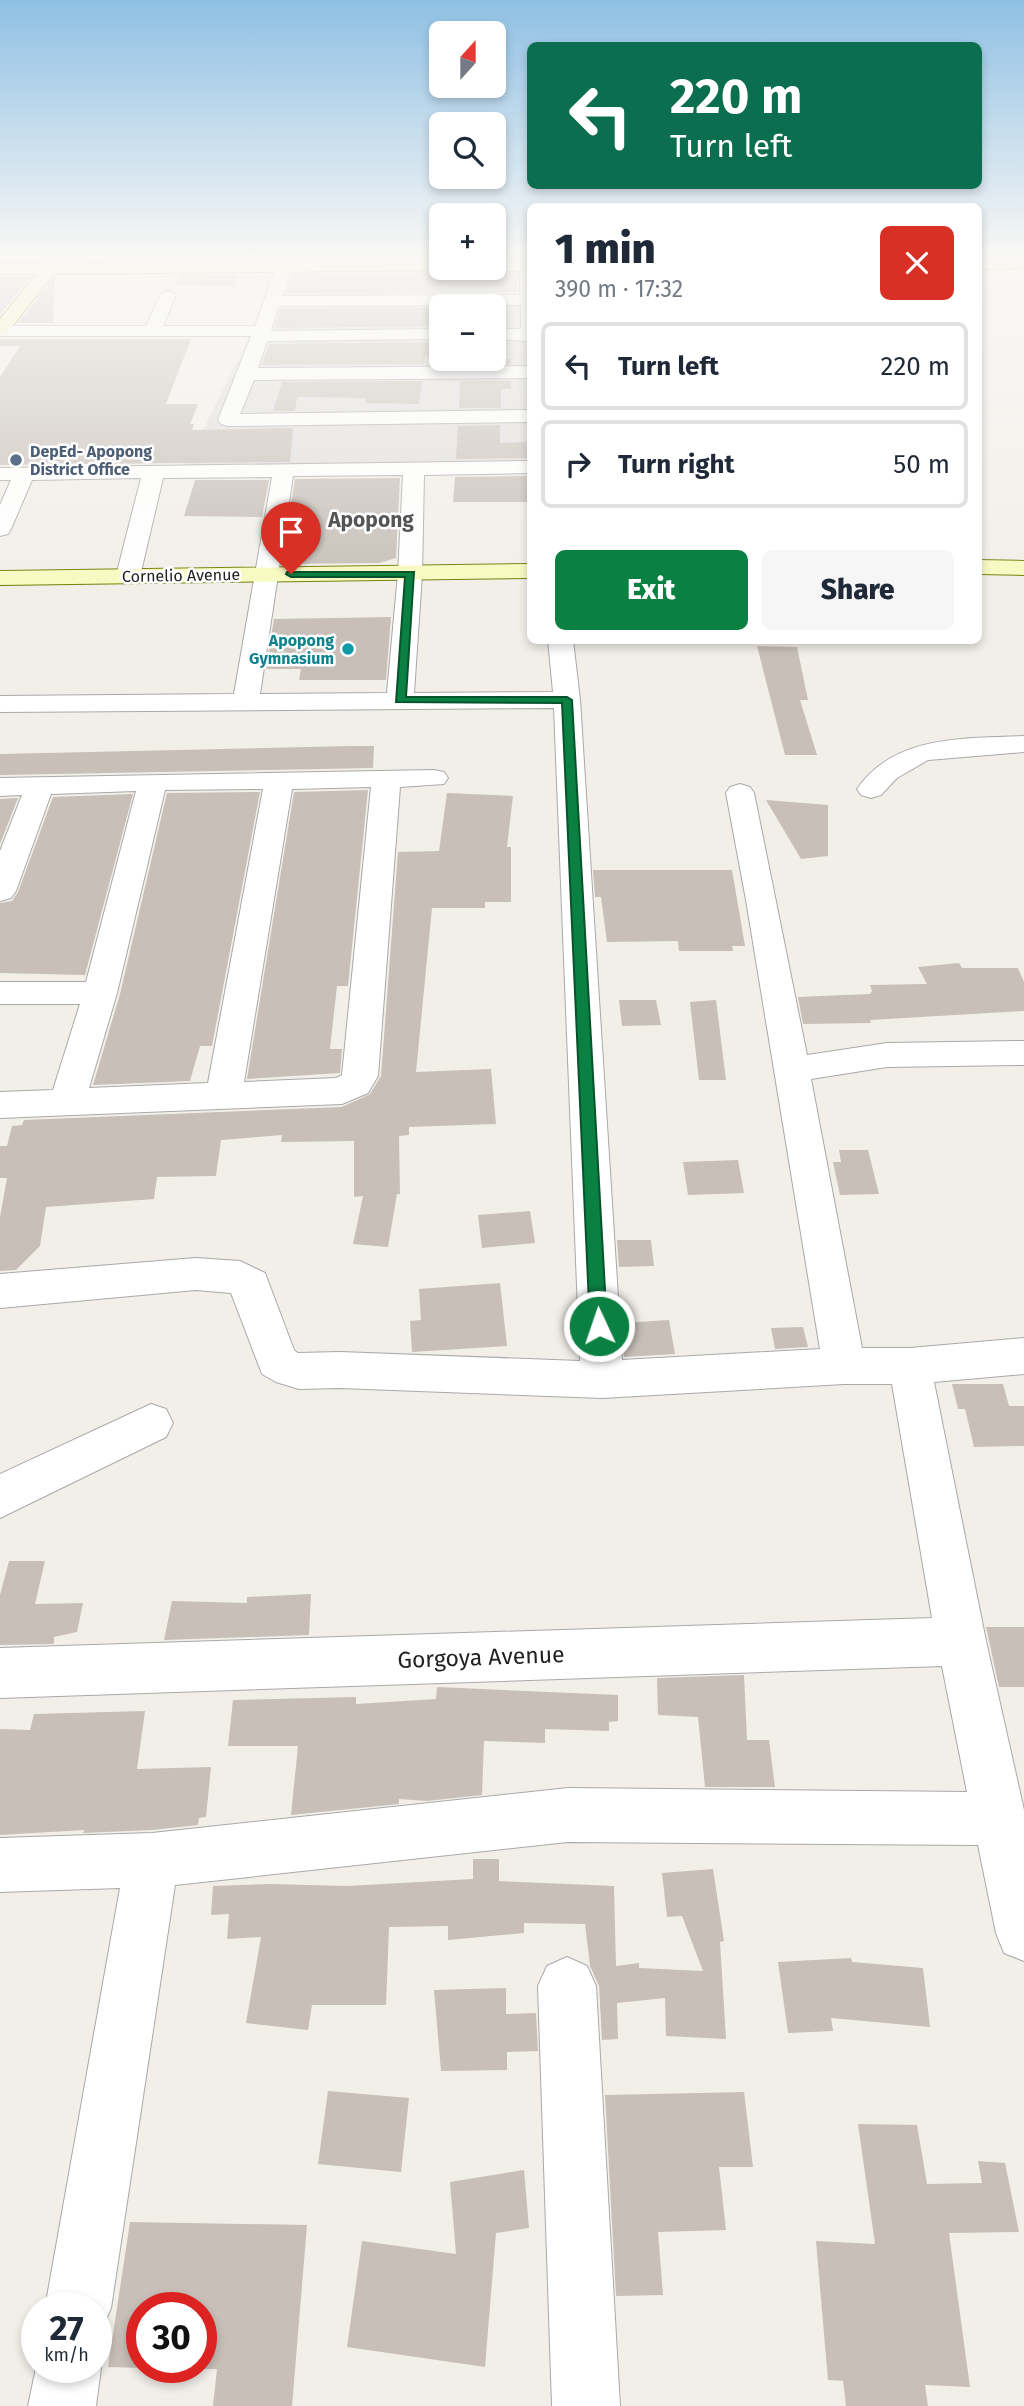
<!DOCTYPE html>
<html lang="en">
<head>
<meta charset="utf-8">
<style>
	:root { --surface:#fff; --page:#f6f6f7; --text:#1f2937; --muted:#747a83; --line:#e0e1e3; --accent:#0b8043 }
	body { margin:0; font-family:"Fira Sans",sans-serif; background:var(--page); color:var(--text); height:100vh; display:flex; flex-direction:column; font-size:26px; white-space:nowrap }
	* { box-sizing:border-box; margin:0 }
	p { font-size:23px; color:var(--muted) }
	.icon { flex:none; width:38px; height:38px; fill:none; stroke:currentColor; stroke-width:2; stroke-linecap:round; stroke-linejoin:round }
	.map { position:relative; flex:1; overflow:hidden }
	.drawer { position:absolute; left:527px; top:203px; width:455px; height:441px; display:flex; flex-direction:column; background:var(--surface); border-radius:10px; box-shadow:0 4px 10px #0003 }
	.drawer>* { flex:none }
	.banner { position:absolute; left:527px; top:42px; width:455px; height:147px; border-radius:10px; box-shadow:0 4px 10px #0003; background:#0b6e4f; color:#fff; overflow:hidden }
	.needle { width:46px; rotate:21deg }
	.tools { position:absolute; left:429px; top:21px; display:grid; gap:14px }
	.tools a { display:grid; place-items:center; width:77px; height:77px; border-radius:10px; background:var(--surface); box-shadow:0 4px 10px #0003; font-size:35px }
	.speed { position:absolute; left:21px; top:2292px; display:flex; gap:14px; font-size:35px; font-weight:700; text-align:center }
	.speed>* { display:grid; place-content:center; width:91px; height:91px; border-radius:50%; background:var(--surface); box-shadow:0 4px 10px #0003; line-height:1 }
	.speed small { font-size:18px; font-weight:400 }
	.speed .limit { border:10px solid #d22; background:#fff; color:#111 }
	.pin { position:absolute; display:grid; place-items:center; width:60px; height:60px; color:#fff; margin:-72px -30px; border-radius:50% 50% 50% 0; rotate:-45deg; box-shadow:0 0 7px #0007 }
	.pin .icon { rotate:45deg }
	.me { position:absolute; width:77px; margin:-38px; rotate:357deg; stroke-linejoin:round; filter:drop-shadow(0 0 5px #0008) }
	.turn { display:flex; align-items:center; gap:24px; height:147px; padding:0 28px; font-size:32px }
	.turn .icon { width:91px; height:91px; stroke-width:2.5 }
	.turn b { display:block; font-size:49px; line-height:60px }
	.round { display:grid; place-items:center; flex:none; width:74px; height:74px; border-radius:10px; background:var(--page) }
	.head { display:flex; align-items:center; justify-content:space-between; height:119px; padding:0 28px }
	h1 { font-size:42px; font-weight:800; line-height:52px }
	.cta { display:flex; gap:14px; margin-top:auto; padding:14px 28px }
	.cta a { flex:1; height:80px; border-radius:10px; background:var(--accent); color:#fff; font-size:28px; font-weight:800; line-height:80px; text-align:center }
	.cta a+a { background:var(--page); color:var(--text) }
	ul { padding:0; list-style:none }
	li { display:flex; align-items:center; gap:21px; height:88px; margin:0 14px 10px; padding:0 14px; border:4px solid var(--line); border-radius:10px }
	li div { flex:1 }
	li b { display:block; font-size:26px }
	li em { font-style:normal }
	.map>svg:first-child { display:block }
	.residential { fill:#e0dfdf; fill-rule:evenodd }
	.education { fill:#ffffe5 }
	.building { fill:#c7bfb8 }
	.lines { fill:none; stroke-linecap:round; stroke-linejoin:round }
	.street-casing { stroke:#a9a9a9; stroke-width:2 }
	.secondary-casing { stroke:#707d05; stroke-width:2 }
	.street { fill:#fff; fill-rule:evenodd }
	.secondary { fill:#f7fabf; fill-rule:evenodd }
	.route { fill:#0b8043; stroke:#07532c; stroke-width:2 }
	.service-dot { fill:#5c6f8a; stroke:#fff; stroke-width:2.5 }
	.culture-dot { fill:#0f9aa8; stroke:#fff; stroke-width:2.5 }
	.labels { text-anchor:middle; stroke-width:5; stroke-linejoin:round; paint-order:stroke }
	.far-service-label { font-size:16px; font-weight:bold; fill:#4e5e75; stroke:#fff; text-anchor:start }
	.far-street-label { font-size:16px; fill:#222; stroke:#fff }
	.far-culture-label { font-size:16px; font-weight:bold; fill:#0d838f; stroke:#fff; text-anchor:end }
	.far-district-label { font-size:21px; font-weight:bold; fill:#555; stroke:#fff }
	.near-street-label { font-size:23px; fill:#222; stroke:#fff }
</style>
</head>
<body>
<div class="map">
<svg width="1024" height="2406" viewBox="0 0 1024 2406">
	<rect width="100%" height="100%" fill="#f2efe9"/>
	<path class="residential" d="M 284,267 L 530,270 L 530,466 L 182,472 ZM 441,306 L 494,306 L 494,359 L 441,359 Z"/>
	<path class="education" d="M 68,257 L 441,257 L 441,263 L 63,264 Z"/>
	<g class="building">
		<path d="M 451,270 L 484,270 L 488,273 L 517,274 L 517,292 L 286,293 L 292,274 L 447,273 Z"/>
		<path d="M 179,275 L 239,275 L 235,287 L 176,285 Z"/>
		<path d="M 0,277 L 31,277 L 0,315 Z"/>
		<path d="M 55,277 L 53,323 L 18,323 Z"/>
		<path d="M 441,308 L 441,326 L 275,328 L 281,309 Z"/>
		<path d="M 0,339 L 191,339 L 166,404 L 198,404 L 190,424 L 194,424 L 192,430 L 293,428 L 290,462 L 0,465 L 0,377 L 20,346 L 0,346 Z"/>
		<path d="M 441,342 L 441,358 L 425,356 L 424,364 L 262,365 L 269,344 Z"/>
		<rect x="462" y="359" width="49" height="5"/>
		<path d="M 422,381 L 419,404 L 365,403 L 366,398 L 297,397 L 295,411 L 273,411 L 282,382 Z"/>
		<path d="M 460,381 L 511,381 L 511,389 L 501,389 L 501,408 L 459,408 Z"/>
		<path d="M 500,425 L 500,443 L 527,442 L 527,458 L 456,459 L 458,426 Z"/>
		<path d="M 528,476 L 529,502 L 453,502 L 455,477 Z"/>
		<path d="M 400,478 L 396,558 L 379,563 L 282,564 L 295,479 Z"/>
		<path d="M 195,480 L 269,480 L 262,517 L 184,516 Z"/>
		<path d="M 391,617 L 386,680 L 299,680 L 301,669 L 266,669 L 274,619 Z"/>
		<path d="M 757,646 L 797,647 L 808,700 L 800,700 L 817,755 L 785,755 Z"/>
		<path d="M 350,746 L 374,746 L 373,768 L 0,775 L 0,754 Z"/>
		<path d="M 368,790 L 348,986 L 337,986 L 330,1049 L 342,1049 L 340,1073 L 247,1079 L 294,792 Z"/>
		<path d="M 260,792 L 212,1046 L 200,1046 L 190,1081 L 93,1085 L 120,994 L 167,793 Z"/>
		<path d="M 447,793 L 513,796 L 507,847 L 511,847 L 511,902 L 485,902 L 485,908 L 432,908 L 416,1072 L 491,1069 L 496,1124 L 409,1127 L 409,1135 L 399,1136 L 400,1194 L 397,1194 L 388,1247 L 353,1244 L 363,1196 L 354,1197 L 354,1141 L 281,1142 L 282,1135 L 221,1140 L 216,1176 L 157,1177 L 154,1199 L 46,1207 L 40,1246 L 16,1270 L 0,1271 L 0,1217 L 7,1178 L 0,1178 L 0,1146 L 7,1146 L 12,1126 L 22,1125 L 24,1120 L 342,1107 L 370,1094 L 381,1076 L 398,852 L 439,851 Z"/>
		<path d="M 133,794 L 85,975 L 0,973 L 0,903 L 12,901 L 18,892 L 53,797 Z"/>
		<path d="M 18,798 L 0,844 L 0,799 Z"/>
		<path d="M 766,800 L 828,805 L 828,856 L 801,859 Z"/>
		<path d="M 593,870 L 732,870 L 745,946 L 732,946 L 733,951 L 679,951 L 678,941 L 607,942 L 601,897 L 595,897 Z"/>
		<path d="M 959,963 L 962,968 L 1018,968 L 1024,982 L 1024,1011 L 870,1020 L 871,1023 L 803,1024 L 798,997 L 870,994 L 872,991 L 870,985 L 927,984 L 918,967 Z"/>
		<path d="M 619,1000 L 656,1000 L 661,1025 L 622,1026 Z"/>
		<path d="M 716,1000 L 726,1080 L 699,1080 L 690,1002 Z"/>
		<path d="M 839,1150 L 868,1150 L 879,1194 L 840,1195 L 833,1162 L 841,1162 Z"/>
		<path d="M 738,1160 L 744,1193 L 688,1195 L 683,1162 Z"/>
		<path d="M 530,1211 L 535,1243 L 482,1248 L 478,1215 Z"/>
		<path d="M 617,1240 L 651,1240 L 654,1266 L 619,1267 Z"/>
		<path d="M 500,1283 L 507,1346 L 412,1352 L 410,1321 L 421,1320 L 419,1289 Z"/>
		<path d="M 669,1320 L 675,1354 L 624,1357 L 622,1323 Z"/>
		<path d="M 803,1327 L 808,1347 L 775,1349 L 771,1328 Z"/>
		<path d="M 952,1384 L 1003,1384 L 1009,1406 L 1024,1406 L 1024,1446 L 974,1447 L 965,1409 L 958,1409 Z"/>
		<path d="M 9,1561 L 45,1561 L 35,1604 L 83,1603 L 77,1632 L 54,1637 L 54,1644 L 0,1645 L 0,1595 Z"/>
		<path d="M 311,1594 L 309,1635 L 164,1640 L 172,1601 L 247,1603 L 247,1597 Z"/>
		<path d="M 986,1627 L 1024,1627 L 1024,1687 L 999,1687 Z"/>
		<path d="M 744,1675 L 747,1740 L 769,1740 L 775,1787 L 705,1787 L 698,1717 L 658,1715 L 657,1678 Z"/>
		<path d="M 437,1687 L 618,1695 L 618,1721 L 609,1722 L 609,1731 L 545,1729 L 545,1743 L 484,1741 L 482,1795 L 427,1801 L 399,1799 L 399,1804 L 291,1815 L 298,1746 L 228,1746 L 233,1700 L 356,1697 L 356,1704 L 436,1699 Z"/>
		<path d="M 145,1711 L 137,1769 L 211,1767 L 206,1817 L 199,1818 L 198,1825 L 152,1830 L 83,1833 L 84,1830 L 0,1835 L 0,1729 L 30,1730 L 34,1714 Z"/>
		<path d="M 473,1859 L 499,1859 L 499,1881 L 614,1886 L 616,1966 L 639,1963 L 639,1968 L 703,1971 L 682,1916 L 667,1917 L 662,1873 L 713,1869 L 724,1941 L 720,1942 L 726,2039 L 666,2036 L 665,1998 L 617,2003 L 618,2039 L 602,2040 L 599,1986 L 590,1966 L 585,1924 L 524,1923 L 524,1933 L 448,1940 L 448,1926 L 389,1927 L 386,2005 L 312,2005 L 308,2030 L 246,2023 L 261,1937 L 227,1939 L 229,1914 L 211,1915 L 213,1886 L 271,1884 L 347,1886 L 473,1879 Z"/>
		<path d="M 851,1958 L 852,1962 L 923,1968 L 930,2027 L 831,2018 L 833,2031 L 788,2033 L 778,1962 Z"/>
		<path d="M 506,1988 L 506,2014 L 536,2013 L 538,2051 L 507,2052 L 507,2070 L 441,2071 L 434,1990 Z"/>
		<path d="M 328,2091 L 409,2098 L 401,2172 L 318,2164 Z"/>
		<path d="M 744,2092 L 753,2167 L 719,2167 L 726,2230 L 658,2232 L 663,2295 L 616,2296 L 605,2095 Z"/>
		<path d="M 858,2124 L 917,2125 L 927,2184 L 982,2183 L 978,2161 L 1005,2163 L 1019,2232 L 949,2233 L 970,2387 L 925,2385 L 928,2406 L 846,2406 L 843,2381 L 828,2380 L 816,2241 L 875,2244 Z"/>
		<path d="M 524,2170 L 529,2228 L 496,2233 L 485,2367 L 347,2347 L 362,2241 L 456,2254 L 450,2182 Z"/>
		<path d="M 130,2222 L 307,2225 L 292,2406 L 213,2406 L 217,2369 L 201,2369 L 201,2308 L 142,2308 L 142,2368 L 108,2367 Z"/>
	</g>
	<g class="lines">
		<g class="street-casing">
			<g id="street">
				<path d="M 49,257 L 65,257 L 55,272 L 49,274 L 41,269 Z"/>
				<path d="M 284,262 L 292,267 L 282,296 L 520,295 L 520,267 L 522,264 L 530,263 L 530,341 L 494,339 L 494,329 L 521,329 L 521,305 L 279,306 L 271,331 L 441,329 L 441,339 L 267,341 L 258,368 L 530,366 L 530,378 L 254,380 L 240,414 L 530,410 L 530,422 L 228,426 L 221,424 L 218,420 L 251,336 L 0,336 L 0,326 L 146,326 L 160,295 L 168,290 L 176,295 L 163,326 L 255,326 L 276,267 Z"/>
				<path d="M 530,461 L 530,473 L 424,475 L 422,574 L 414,693 L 553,692 L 548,640 L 573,640 L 580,700 L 622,1360 L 820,1349 L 746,900 L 726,793 L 730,787 L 740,784 L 750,787 L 754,793 L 807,1055 L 887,1043 L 1024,1041 L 1024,1065 L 887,1067 L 811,1079 L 862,1348 L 910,1348 L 1024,1338 L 1024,1374 L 934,1382 L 986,1641 L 1024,1810 L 1024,1961 L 1004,1953 L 996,1933 L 978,1845 L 568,1842 L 175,1885 L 111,2308 L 101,2331 L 96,2333 L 96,2308 L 45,2308 L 120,1888 L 0,1892 L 0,1838 L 152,1833 L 568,1788 L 967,1792 L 942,1666 L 0,1698 L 0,1648 L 932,1618 L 892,1384 L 844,1384 L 602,1398 L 340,1388 L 299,1389 L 276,1382 L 262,1374 L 231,1293 L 196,1290 L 0,1308 L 0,1274 L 196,1258 L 240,1261 L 265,1273 L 294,1350 L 298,1353 L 340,1352 L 580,1361 L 554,708 L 0,712 L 0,696 L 234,694 L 272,477 L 163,478 L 140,576 L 136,581 L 120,581 L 116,576 L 141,478 L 32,480 L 11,529 L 8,534 L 0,536 L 0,505 L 11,480 L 0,480 L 0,468 ZM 403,475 L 398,574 L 387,693 L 260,694 L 293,476 Z"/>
				<path d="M 1024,736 L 1024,752 L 928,760 L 897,778 L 881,795 L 871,798 L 861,795 L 857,789 C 895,734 965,739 1024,736 Z"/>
				<path d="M 434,770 L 444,772 L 448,778 L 444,784 L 400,787 L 378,1076 L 368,1093 L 342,1104 L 0,1118 L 0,1092 L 53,1090 L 80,1004 L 0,1004 L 0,982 L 86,982 L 136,791 L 51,794 L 16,891 L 11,898 L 0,901 L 0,851 L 22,795 L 0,796 L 0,778 ZM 371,787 L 342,1075 L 336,1078 L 244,1082 L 292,789 ZM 263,789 L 208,1083 L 89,1088 L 117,993 L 165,790 Z"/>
				<path d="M 151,1404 L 166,1409 L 173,1423 L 166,1437 L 0,1518 L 0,1474 Z"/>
				<path d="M 567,1957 L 587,1966 L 596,1986 L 620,2406 L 552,2406 L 538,1986 L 547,1966 Z"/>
				<path d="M 96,2356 L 101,2368 L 96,2406 L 28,2406 L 37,2363 L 37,2368 L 96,2368 Z"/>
			</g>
		</g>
		<g class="secondary-casing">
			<g id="secondary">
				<path d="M 1024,258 L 1024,268 L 978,269 L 978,259 Z"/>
				<path d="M 441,262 L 441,268 L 449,268 L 447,270 L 54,274 L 6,334 L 0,335 L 0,319 L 37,274 L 0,274 L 0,264 Z"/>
				<path d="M 494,262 L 530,262 L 530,272 L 488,270 L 486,268 L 494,268 Z"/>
				<path d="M 978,560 L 1024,561 L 1024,575 L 978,574 Z"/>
				<path d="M 530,564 L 530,578 L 0,585 L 0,571 Z"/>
			</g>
		</g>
		<use href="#street" class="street"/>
		<use href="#secondary" class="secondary"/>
	</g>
	<linearGradient id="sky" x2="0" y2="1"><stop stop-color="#8fc0e4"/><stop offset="0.43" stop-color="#f9f8f5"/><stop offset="1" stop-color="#f9f8f5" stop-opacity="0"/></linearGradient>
	<rect width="1024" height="594" fill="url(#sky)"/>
	<path class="route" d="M 287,572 L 414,572 L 406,697 L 567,697 L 572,700 L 607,1326 L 605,1331 L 599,1334 L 593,1331 L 590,1326 L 562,703 L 396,702 L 405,577 L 291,577 L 286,574 Z"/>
	<circle class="service-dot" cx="16" cy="460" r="7"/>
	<circle class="culture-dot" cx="348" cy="649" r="7"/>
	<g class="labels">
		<g class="far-service-label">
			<text x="30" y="457">DepEd- Apopong<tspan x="30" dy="18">District Office</tspan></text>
		</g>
		<g class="far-street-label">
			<text transform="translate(181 575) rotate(-1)" y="6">Cornelio Avenue</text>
		</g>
		<g class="far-culture-label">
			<text x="334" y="646">Apopong<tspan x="334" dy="18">Gymnasium</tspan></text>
		</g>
		<g class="far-district-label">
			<text x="371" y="527">Apopong</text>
		</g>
		<g class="near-street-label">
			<text transform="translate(481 1657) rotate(-2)" y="8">Gorgoya Avenue</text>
		</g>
	</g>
</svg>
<div class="tools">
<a><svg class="needle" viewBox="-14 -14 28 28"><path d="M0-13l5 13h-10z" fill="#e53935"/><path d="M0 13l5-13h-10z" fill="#747a83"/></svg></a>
<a><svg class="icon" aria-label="search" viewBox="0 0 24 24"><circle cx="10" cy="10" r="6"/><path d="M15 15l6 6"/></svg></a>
<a>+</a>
<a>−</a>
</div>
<div class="speed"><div>27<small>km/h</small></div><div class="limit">30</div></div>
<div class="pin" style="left:291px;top:574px;background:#d93025"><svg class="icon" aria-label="arrive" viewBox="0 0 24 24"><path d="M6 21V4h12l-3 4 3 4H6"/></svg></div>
<svg class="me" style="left:599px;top:1326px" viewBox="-20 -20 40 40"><circle r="17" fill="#0b8043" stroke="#fff" stroke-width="3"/><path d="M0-11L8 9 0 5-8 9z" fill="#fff"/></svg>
<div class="banner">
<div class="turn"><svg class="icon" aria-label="left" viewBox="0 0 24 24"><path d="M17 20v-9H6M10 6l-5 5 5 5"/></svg><div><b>220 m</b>Turn left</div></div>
</div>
<section class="drawer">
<div class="head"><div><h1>1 min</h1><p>390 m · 17:32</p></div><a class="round" style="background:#d93025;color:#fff"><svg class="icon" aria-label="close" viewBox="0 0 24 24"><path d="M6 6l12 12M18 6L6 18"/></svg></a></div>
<ul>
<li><svg class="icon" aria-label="left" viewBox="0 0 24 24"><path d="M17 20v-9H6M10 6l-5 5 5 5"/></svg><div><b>Turn left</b></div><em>220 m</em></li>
<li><svg class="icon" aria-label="right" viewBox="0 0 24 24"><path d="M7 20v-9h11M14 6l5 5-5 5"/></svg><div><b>Turn right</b></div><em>50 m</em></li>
</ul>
<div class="cta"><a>Exit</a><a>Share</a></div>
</section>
</div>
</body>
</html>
